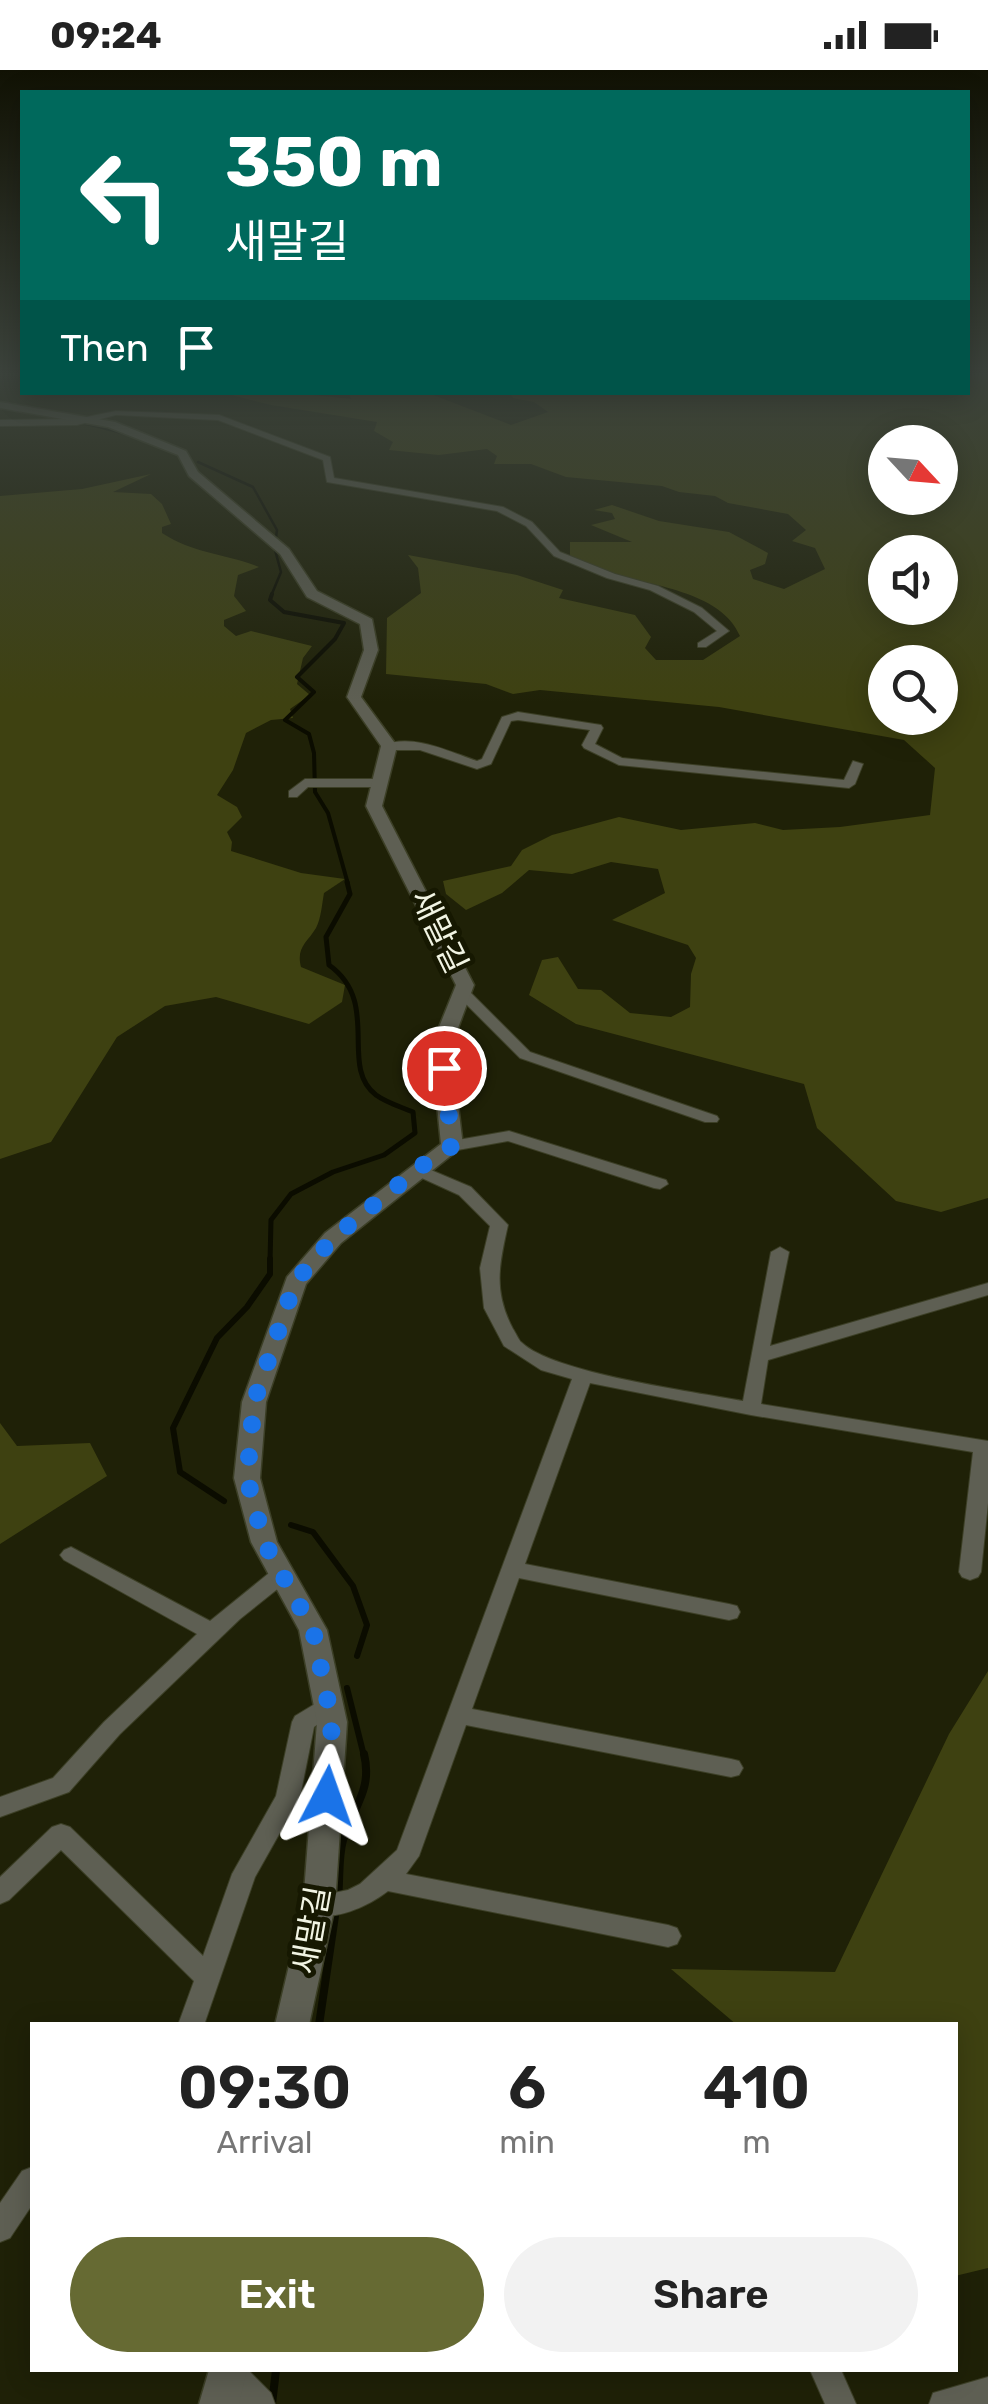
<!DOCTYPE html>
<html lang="en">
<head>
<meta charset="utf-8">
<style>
	:root { --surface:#fff; --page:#f2f2f2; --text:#222; --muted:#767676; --accent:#666a33 }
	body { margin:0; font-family:Rubik,"Noto Sans KR",sans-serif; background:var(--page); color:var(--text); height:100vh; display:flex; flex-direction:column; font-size:38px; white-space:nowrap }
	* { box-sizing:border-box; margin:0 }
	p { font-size:32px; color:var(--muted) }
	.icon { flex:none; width:55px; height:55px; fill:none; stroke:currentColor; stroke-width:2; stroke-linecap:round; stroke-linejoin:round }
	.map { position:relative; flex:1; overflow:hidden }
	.panel { position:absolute; left:30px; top:1952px; width:928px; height:350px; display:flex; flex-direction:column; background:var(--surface); border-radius:0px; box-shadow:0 5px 25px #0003 }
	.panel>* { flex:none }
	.banner { position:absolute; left:20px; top:20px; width:950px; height:305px; border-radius:0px; box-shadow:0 5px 25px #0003; background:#00695c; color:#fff; overflow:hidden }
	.needle { width:65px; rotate:116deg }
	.buttons { position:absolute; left:868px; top:355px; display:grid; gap:20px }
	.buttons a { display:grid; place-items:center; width:90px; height:90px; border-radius:50%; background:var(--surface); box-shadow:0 5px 25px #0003; font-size:50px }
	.pin { position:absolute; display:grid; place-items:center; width:85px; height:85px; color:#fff; margin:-42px; border:5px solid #fff; border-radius:50%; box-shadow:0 2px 10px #0007 }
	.me { position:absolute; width:110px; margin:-55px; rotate:4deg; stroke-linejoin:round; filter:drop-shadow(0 0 8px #0008) }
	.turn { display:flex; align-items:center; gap:35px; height:210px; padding:0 40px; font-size:45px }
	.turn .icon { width:130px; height:130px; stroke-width:2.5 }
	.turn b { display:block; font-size:70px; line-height:85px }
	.then { display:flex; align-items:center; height:95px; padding:0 40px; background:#0003; gap:20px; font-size:38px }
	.eta { display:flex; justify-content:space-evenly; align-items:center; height:170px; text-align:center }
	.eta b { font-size:60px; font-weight:600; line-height:70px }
	.action { display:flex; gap:20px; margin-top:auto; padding:20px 40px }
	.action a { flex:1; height:115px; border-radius:60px; background:var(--accent); color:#fff; font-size:40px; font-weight:600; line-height:115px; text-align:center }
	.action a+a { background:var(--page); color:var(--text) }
	.status { display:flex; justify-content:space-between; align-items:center; height:70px; padding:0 50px; background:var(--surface); direction:ltr }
	.status svg { height:28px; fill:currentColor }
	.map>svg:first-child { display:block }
	.green { fill:#3e4111; fill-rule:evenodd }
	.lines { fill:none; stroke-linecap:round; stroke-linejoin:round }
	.stream-far4 { stroke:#0b0c00; stroke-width:2.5 }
	.stream-far3 { stroke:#0b0c00; stroke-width:4 }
	.stream-far2 { stroke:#0b0c00; stroke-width:5 }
	.stream-far1 { stroke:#0b0c00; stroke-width:6 }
	.stream { stroke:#0b0c00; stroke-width:8 }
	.minor-casing { stroke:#3c3f26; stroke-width:2 }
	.tertiary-casing { stroke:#3c3f26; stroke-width:3 }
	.minor { fill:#5e5f53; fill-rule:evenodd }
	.tertiary { fill:#5e5f53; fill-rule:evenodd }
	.route { stroke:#1a73e8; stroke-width:18; stroke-dasharray:0 32.4 }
	.labels { text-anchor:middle; stroke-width:10; stroke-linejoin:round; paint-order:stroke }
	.street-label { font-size:32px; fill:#f1f4e3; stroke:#161801 }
</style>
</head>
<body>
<div class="status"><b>09:24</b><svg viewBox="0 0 49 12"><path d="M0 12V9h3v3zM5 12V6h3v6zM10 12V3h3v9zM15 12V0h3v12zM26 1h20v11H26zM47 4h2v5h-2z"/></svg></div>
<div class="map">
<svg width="988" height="2334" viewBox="0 0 988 2334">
	<rect width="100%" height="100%" fill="#1f2107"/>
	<g class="green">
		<path d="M 968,306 L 988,306 L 988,1128 L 941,1142 L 896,1131 L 817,1058 L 804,1014 L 576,954 L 529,925 L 542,890 L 558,887 L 578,919 L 601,920 L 630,943 L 671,947 L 690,937 L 691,904 L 696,888 L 688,875 L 612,850 L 665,823 L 658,799 L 611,792 L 572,804 L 529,800 L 502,823 L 466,840 L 446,824 L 443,811 L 511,796 L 522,780 L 552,765 L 619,747 L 681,760 L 755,753 L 783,760 L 840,757 L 930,745 L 935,698 L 904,670 L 719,637 L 540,620 L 513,624 L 486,614 L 386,604 L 387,548 L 421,523 L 418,498 L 408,485 L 517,505 L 563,520 L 559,528 L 635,545 L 651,567 L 645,578 L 656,590 L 703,590 L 740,566 C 721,521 649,515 607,503 C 595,499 582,492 570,486 L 570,472 L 632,472 L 591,455 L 615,449 L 612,443 L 594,440 L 612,435 L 659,451 L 729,462 L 768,483 L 765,494 L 750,500 L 753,509 L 784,519 L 825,499 L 815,478 L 792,471 L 806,460 L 788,444 L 728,433 L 715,426 L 679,422 L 662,416 L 566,407 L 531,394 L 494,394 L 497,386 L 487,379 L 439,385 L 389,380 L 393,372 L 374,361 L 377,352 L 271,335 L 224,323 L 294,323 L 351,329 L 349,323 L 428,323 L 511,355 L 548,342 L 534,332 L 513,328 L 510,323 L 968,322 ZM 885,372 L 940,372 L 940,428 L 885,428 ZM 885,482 L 940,482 L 940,538 L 885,538 ZM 885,592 L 940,592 L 940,648 L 885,648 Z"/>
		<path d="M 151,404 L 113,422 L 151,424 L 162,434 L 171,454 L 162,457 L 162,463 C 194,484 224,483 259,497 L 238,505 L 234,526 L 246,541 L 224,550 L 224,556 L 236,566 L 251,561 L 312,576 L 303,588 L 297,614 L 310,625 L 290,639 L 293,648 L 271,650 L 246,663 L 233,700 L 217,725 L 237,737 L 242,747 L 227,762 L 232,772 L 231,781 L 301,803 L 345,809 L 324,823 C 322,834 321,849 316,858 C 307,873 296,877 301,897 L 345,915 L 342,932 L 309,954 L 216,927 L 165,936 L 117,967 L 51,1072 L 0,1089 L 0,426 L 82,419 Z"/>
		<path d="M 0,1353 L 17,1376 L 90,1373 L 107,1406 L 0,1474 Z"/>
		<path d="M 988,1601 L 988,2198 L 955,2206 L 955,1955 L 737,1955 L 671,1899 L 835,1902 L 949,1664 Z"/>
	</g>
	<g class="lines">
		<g class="stream-far4">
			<path d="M 83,353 L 130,365"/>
			<path d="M 198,392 L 253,417 L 277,460 L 276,467"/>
			<path d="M 271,526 L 281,502 L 275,480"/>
		</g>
		<path class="stream-far3" d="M 272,524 L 270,530 L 284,542 L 344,553 L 335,569 L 297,607 L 314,622 L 285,650 L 309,664 L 314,683 L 315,722 L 328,743 L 348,814"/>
		<path class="stream-far2" d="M 270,1192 L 271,1150 L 291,1124 L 333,1102 L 384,1085 L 415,1063 L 413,1042 C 401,1037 387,1033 376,1025 C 338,996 382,933 329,895 L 326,867 L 350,824 L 347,812"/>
		<g class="stream-far1">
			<path d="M 224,1431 L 180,1402 L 173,1358 L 217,1268 L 247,1237 L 270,1204 L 270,1189"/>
			<path d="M 291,1455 L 313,1462 L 353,1516 L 367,1555 L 357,1586"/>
			<path d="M 347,1618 L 364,1686"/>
		</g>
		<g class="stream">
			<path d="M 338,1828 C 340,1810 338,1788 343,1770 C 352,1738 373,1721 364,1684"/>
			<path d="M 319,1955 L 336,1839"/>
			<path d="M 272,2334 L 276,2300"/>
		</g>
		<g class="minor-casing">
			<g id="minor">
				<path d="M 116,341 L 219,345 L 330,387 L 334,408 L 503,437 L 532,452 L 560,482 L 615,504 L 658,516 L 702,538 L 729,561 L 706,577 L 698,577 L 698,573 L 717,561 L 694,542 L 650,520 L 607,508 L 554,486 L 526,456 L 497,441 L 327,412 L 323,390 L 218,350 L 116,345 L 77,355 L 0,356 L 0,350 L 77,349 Z"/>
				<path d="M 518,642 L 601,655 L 603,658 L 595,674 L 622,688 L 844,710 L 853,691 L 863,694 L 855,714 L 849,718 L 619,695 L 584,678 L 582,675 L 590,660 L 518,650 L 511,651 L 491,694 L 477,699 L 420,680 L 389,680 L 383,676 C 410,662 450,682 477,691 L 482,689 L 502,647 Z"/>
				<path d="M 305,709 L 380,709 L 386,713 L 380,717 L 308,717 L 297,727 L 289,727 L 289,721 Z"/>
				<path d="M 464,920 L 469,921 L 530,982 L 717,1046 L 719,1049 L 717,1052 L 705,1052 L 520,988 L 459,927 L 459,921 Z"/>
				<path d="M 509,1061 L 666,1110 L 668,1114 L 660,1119 L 654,1118 L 508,1071 L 452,1081 L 444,1076 L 452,1071 Z"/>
				<path d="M 419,1095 L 471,1117 L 508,1155 C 499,1195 493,1221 513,1259 C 514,1260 520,1272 521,1272 C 552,1303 695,1322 743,1331 L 771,1182 L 780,1177 L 789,1182 L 770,1276 L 988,1213 L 988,1225 L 768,1290 L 761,1334 L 988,1371 L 988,1433 L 981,1502 L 978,1507 L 970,1510 L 962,1507 L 959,1502 L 973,1382 L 751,1345 L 590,1313 L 525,1494 L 729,1534 L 737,1536 L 740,1542 L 737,1548 L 729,1550 L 519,1508 L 472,1639 L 731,1689 L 739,1691 L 743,1698 L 739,1705 L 731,1707 L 466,1655 L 419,1786 L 406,1804 L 668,1855 L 677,1858 L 681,1866 L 677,1874 L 668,1877 L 388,1821 C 369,1836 334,1852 310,1844 L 307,1836 L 310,1828 L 348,1820 L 360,1814 L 397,1780 L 572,1309 L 541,1300 L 504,1276 L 484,1238 L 480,1198 L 490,1156 L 459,1125 L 413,1104 L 411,1100 Z"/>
				<path d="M 71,1477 L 210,1551 L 274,1499 L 282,1496 L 290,1499 L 293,1504 L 290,1509 L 240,1549 L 120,1664 L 69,1722 L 0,1747 L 0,1727 L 53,1708 L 104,1652 L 197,1564 L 64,1490 L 60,1485 L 64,1480 Z"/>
				<path d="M 328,1626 L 336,1629 L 339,1635 L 336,1641 L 314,1657 L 300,1727 L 255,1807 L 204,1955 L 178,1955 L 194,1911 L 61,1780 L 9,1830 L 0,1834 L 0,1807 L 52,1757 L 61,1754 L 70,1757 L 203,1886 L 232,1804 L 276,1726 L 292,1652 L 295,1646 Z"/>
				<path d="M 32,2097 L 32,2135 L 10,2168 L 0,2172 L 0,2133 L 22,2101 Z"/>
				<path d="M 215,2300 L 248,2300 L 271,2323 L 275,2334 L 239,2334 L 218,2313 Z"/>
				<path d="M 810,2300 L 841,2300 L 856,2334 L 825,2334 Z"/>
				<path d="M 988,2307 L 988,2334 L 929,2334 L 933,2323 Z"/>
			</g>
		</g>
		<g class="tertiary-casing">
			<g id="tertiary">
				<path d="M 0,332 L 115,352 L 186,381 L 198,402 L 289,479 L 317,521 L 372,549 L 378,580 L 361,627 L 397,676 L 382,736 L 474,915 L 451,977 L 463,1076 L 341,1173 L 306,1214 L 266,1332 L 260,1408 L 277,1472 L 327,1560 L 347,1652 L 335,1836 L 309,1955 L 275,1955 L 303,1836 L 317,1652 L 299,1560 L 251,1472 L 234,1408 L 242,1332 L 287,1207 L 325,1163 L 441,1074 L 431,977 L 456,915 L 366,736 L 381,676 L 347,627 L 364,580 L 360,554 L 307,527 L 280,484 L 189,406 L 178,385 L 108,357 L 0,338 Z"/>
				<path d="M 209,2300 L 247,2300 L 239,2334 L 199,2334 Z"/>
			</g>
		</g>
		<use href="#minor" class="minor"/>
		<use href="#tertiary" class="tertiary"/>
	</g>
	<linearGradient id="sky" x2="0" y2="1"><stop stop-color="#111204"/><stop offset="0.48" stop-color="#3c433c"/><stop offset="1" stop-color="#3c433c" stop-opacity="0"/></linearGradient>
	<rect width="988" height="633" fill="url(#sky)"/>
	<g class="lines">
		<path class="route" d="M 327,1726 L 332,1652 L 313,1560 L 264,1472 L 247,1408 L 254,1332 L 295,1212 L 333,1168 L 423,1095 L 452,1076 L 444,998"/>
	</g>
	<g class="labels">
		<g class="street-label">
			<text transform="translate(439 861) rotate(64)" y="11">새말길</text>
			<text transform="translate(311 1860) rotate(-80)" y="11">새말길</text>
		</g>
	</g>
</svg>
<div class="buttons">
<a><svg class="needle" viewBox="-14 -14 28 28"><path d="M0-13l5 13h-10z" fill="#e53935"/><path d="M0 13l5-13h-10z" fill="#767676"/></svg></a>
<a><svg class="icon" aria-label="sound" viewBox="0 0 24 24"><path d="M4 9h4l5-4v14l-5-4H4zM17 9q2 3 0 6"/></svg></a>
<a><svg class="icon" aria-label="search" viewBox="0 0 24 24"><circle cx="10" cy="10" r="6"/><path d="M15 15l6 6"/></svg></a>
</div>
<div class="pin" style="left:444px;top:998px;background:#d93025"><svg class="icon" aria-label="arrive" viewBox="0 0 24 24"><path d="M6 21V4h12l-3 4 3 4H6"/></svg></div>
<svg class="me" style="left:327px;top:1726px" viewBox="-20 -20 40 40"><path d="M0-17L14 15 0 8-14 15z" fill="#1a73e8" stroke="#fff" stroke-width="4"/></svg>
<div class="banner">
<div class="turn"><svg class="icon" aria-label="left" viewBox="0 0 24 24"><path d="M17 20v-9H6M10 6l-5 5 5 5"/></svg><div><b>350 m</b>새말길</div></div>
<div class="then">Then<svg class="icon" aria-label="arrive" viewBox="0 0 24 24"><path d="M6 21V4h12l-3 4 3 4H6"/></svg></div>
</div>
<section class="panel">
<div class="eta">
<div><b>09:30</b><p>Arrival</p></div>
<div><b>6</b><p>min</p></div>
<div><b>410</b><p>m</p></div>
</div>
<div class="action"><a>Exit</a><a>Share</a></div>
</section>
</div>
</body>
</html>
